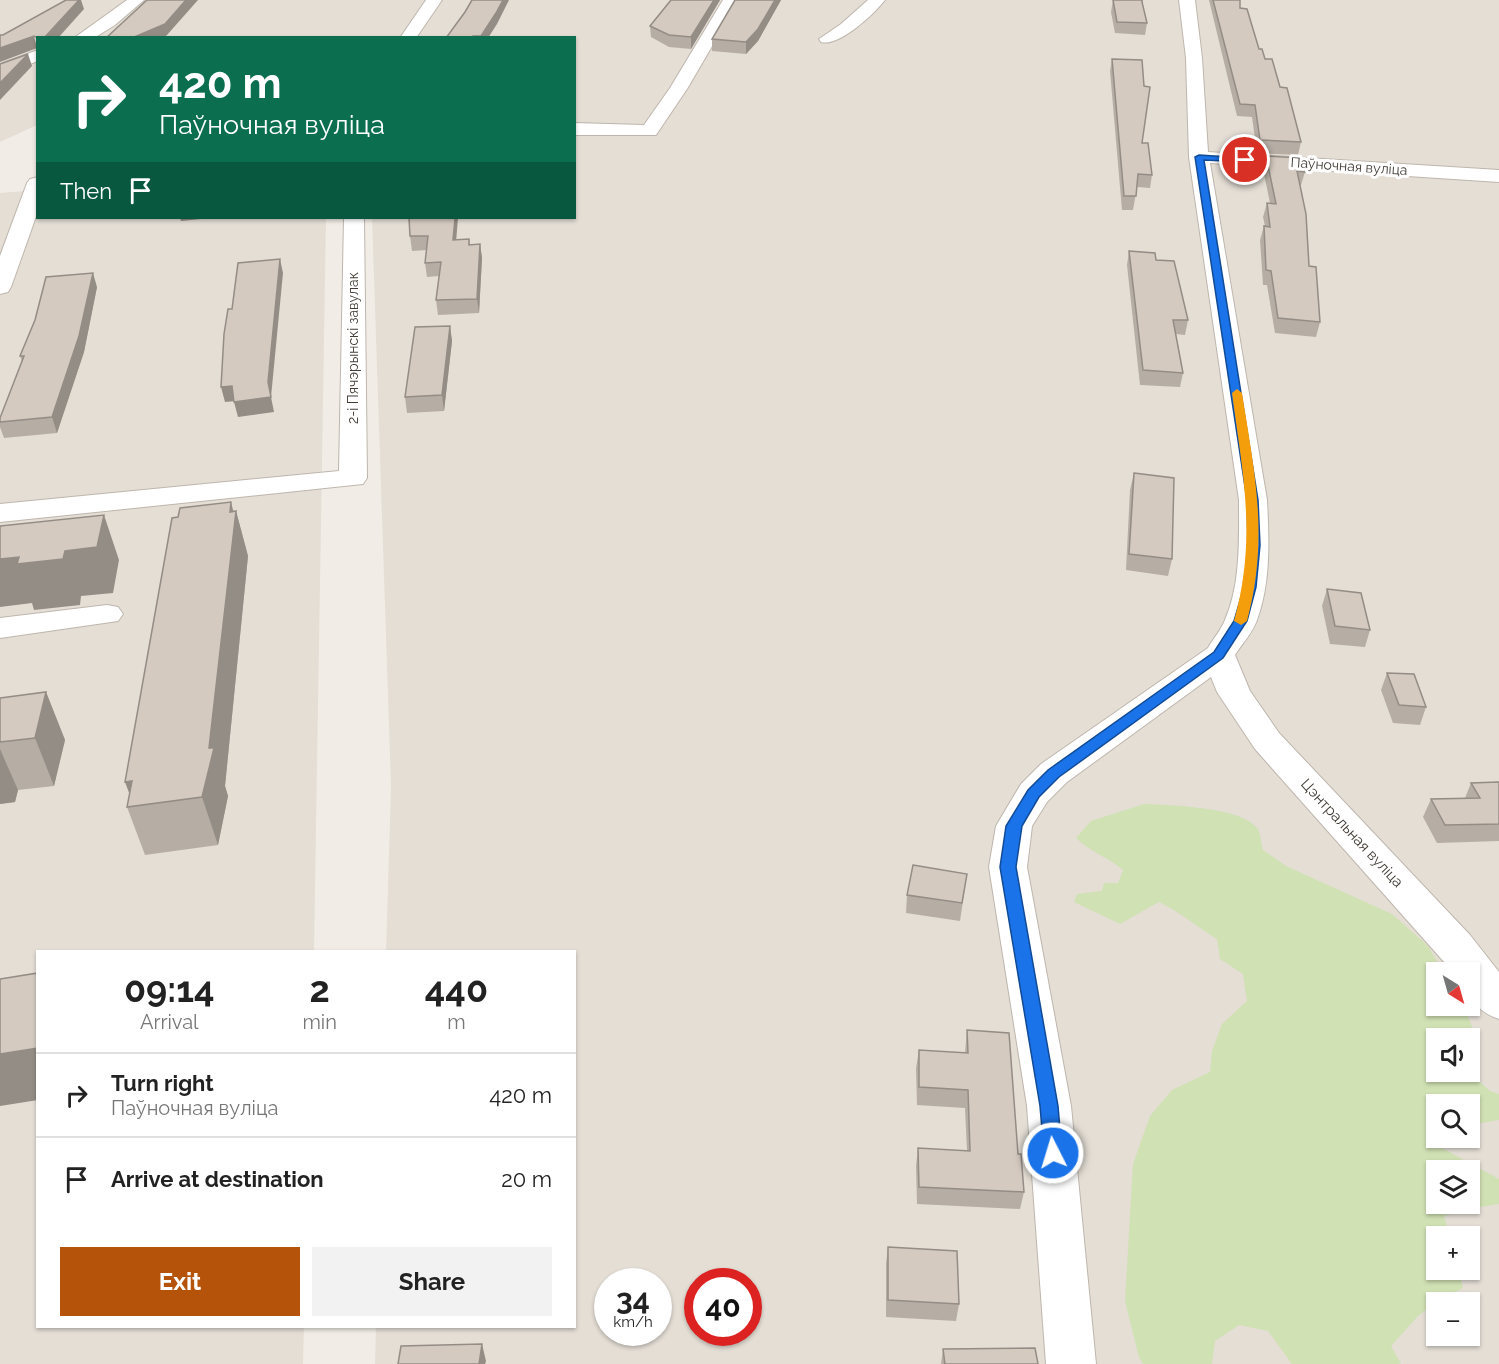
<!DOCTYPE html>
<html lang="en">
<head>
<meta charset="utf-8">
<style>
	:root { --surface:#fff; --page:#f2f2f2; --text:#222; --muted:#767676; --line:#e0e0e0; --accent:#b45309 }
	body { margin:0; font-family:Raleway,sans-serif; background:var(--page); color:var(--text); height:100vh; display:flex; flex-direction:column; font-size:22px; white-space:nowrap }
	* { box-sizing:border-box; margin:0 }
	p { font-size:20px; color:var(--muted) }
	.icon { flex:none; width:33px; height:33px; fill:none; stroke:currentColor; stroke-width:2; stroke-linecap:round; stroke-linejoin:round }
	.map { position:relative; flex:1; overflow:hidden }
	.sheet { position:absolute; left:36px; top:950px; width:540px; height:378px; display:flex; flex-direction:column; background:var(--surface); border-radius:0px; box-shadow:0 2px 4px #0004 }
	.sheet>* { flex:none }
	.top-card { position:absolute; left:36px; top:36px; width:540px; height:183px; border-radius:0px; box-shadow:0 2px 4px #0004; background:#0b6e4f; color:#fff; overflow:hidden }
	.needle { width:39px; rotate:143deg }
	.buttons { position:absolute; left:1426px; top:962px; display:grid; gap:12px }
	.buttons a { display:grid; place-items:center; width:54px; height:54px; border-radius:0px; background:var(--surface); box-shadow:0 2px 4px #0004; font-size:30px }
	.speed { position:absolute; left:594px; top:1268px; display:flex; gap:12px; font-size:30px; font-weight:700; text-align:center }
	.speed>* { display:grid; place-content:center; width:78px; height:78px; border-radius:50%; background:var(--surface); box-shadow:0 2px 4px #0004; line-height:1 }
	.speed small { font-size:15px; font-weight:400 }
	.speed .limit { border:9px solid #d22; background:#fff; color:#111 }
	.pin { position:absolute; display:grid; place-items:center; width:51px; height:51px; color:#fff; margin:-26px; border:3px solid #fff; border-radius:50%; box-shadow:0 2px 6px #0007 }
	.me { position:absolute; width:66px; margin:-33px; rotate:355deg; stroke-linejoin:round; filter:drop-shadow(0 0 4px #0008) }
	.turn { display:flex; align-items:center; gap:21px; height:126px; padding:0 24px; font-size:27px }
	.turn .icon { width:78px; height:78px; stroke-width:2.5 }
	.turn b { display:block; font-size:42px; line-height:51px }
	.then { display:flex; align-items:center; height:57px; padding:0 24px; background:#0003; gap:12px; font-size:22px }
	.eta { display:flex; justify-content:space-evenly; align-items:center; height:102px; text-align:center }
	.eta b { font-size:36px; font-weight:700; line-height:42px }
	.action { display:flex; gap:12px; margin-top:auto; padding:12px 24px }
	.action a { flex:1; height:69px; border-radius:0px; background:var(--accent); color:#fff; font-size:24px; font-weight:700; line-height:69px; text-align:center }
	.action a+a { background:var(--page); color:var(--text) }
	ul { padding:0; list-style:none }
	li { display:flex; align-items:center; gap:18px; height:84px; padding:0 24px; border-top:2px solid var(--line) }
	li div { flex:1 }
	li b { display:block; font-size:22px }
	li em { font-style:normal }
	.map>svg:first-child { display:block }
	.residential { fill:#e4ded5; fill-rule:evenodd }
	.green { fill:#d0e1b3; fill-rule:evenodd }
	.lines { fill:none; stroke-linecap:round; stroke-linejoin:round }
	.minor-casing { stroke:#beb6ad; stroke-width:2 }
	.minor { fill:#fff; fill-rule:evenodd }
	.wall { fill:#b6aea5 }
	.shaded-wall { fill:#948d86 }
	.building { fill:#d4cac0; stroke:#948d86; stroke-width:1.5 }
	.route { fill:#1a73e8; stroke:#114b97; stroke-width:1.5 }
	.slow { fill:#f59e0b }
	.labels { text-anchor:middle; stroke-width:6; stroke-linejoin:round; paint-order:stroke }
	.far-street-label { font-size:14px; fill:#433d36; stroke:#fff }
	.street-label { font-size:15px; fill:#433d36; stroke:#fff }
</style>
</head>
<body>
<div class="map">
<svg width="1499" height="1364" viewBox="0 0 1499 1364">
	<rect width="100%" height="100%" fill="#f1ede6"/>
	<g class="residential">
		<path d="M 0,0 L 1499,0 L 1499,1364 L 375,1364 L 376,1326 L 574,1326 L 574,951 L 386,951 L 391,786 L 372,218 L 574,218 L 574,38 L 38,38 L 37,125 L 0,142 ZM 1437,972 L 1470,972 L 1470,1005 L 1437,1005 ZM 1437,1038 L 1470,1038 L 1470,1071 L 1437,1071 ZM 1437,1104 L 1470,1104 L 1470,1137 L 1437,1137 ZM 1437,1170 L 1470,1170 L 1470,1203 L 1437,1203 ZM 1437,1236 L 1470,1236 L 1470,1269 L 1437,1269 ZM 608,1281 L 658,1281 L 658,1332 L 608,1332 ZM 698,1281 L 748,1281 L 748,1332 L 698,1332 ZM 1437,1302 L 1470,1302 L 1470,1335 L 1437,1335 Z"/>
		<path d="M 37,190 L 38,218 L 326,218 L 314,951 L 38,951 L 38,1326 L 304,1326 L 303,1364 L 0,1364 L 0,193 Z"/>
	</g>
	<path class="green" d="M 1144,804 C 1170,805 1241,807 1257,828 C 1261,833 1261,844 1263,850 L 1286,866 L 1392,914 L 1428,946 L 1443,972 L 1437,972 L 1437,1005 L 1462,1005 C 1474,1027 1479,1041 1470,1066 L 1470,1038 L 1437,1038 L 1437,1071 L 1468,1071 L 1490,1091 L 1499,1094 L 1499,1120 L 1470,1125 L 1470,1104 L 1437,1104 L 1437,1137 L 1443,1137 L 1442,1148 L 1499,1179 L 1499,1204 L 1473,1208 L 1444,1216 L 1450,1236 L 1437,1236 L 1437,1269 L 1458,1269 L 1463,1288 L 1437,1302 L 1418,1316 L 1391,1346 L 1401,1364 L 1292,1364 L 1268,1331 L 1239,1325 L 1215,1341 L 1212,1364 L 1143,1364 L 1139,1357 L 1125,1301 L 1133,1164 L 1150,1116 L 1172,1090 L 1210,1072 L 1212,1051 L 1222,1024 L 1247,1001 L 1243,974 L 1220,959 L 1217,939 C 1196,926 1181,913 1159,902 L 1120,924 L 1074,902 L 1077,894 L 1102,891 L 1104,883 L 1118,883 L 1123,870 C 1108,857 1090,852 1076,838 L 1091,821 ZM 1437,1170 L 1470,1170 L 1470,1203 L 1437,1203 Z"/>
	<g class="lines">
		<g class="minor-casing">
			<g id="minor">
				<path d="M 127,0 L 144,0 L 115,25 L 94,38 L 74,38 Z"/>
				<path d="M 426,0 L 442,0 L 416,38 L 400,38 Z"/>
				<path d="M 723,0 L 739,0 L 687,89 L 656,135 L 574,135 L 574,123 L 644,125 L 670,88 Z"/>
				<path d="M 868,0 L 885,0 C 874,14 839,47 821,42 L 819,39 L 841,24 Z"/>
				<path d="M 1179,0 L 1195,0 L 1202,58 L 1208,152 L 1499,170 L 1499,182 L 1210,163 L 1267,500 C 1269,539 1271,582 1257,620 C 1253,632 1242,644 1235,655 L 1250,691 L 1279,733 L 1470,935 L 1499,972 L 1499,1019 C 1473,1010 1470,997 1470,972 L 1453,972 L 1255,749 L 1217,692 L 1211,677 L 1067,782 L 1047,802 L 1032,826 L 1027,867 L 1071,1106 L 1096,1364 L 1046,1364 L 1027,1106 L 989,867 L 996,826 L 1021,784 L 1041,764 L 1208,648 C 1213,639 1221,630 1225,620 C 1241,583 1239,539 1239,500 L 1189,157 L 1186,58 Z"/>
				<path d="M 38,50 L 38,61 L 0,75 L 0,64 Z"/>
				<path d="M 38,177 L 38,211 L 11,287 L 8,292 L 0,294 L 0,256 L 27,183 L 30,179 Z"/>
				<path d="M 344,218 L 364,218 L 367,478 L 363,484 L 0,522 L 0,504 L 339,471 Z"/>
				<path d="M 107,605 L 118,607 L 123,614 L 118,621 L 0,638 L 0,618 Z"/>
			</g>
		</g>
		<use href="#minor" class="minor"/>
	</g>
	<g class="wall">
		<path d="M 671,0 L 720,0 L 691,49 L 669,47 L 651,37 L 650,26 Z"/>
		<path d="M 735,0 L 781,0 L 758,41 L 746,54 L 712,51 L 712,39 Z"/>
		<path d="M 1113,0 L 1143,0 L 1142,3 L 1147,23 L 1145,35 L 1115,33 L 1111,12 Z"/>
		<path d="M 1209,0 L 1240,0 L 1240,8 L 1259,49 L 1280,87 L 1301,142 L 1298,155 L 1257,153 L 1252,117 L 1237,116 Z"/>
		<path d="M 1112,59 L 1142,143 L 1152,175 L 1150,188 L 1137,187 L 1133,210 L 1122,210 L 1110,71 Z"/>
		<path d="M 1266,156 L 1305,172 L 1301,185 L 1300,185 L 1309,266 L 1320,322 L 1316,337 L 1275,333 L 1267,285 L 1263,285 L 1260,240 L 1264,226 L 1265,226 L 1263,217 L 1267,203 L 1270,203 L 1263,169 Z"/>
		<path d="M 409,218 L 456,240 L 469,239 L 470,245 L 480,244 L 482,258 L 479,313 L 438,315 L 436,300 L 439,276 L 427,277 L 425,263 L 427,250 L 412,251 L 410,236 Z"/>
		<path d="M 1129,251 L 1156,260 L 1188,320 L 1185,335 L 1176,334 L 1183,373 L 1180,387 L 1140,385 L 1127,265 Z"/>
		<path d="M 97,287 L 84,352 L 57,433 L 4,438 L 0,427 L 0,418 L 22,361 L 20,356 Z"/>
		<path d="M 450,326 L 452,341 L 444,411 L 407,413 L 405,397 Z"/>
		<path d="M 1134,473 L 1172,559 L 1168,576 L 1126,570 L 1130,490 Z"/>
		<path d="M 234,511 L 236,511 L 248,556 L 225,786 L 228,796 L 218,845 L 145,855 L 127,807 L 130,794 Z"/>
		<path d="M 1327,589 L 1370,630 L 1365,647 L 1330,644 L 1322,606 Z"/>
		<path d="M 1387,673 L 1426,707 L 1420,725 L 1393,723 L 1381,690 Z"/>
		<path d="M 46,692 L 65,740 L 54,786 L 18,790 L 15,802 L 0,804 L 0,698 Z"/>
		<path d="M 1499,782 L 1499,841 L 1437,843 L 1423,817 L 1431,799 L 1465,798 L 1471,783 Z"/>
		<path d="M 967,874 L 960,921 L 906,913 L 907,895 Z"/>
		<path d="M 967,1030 L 1018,1154 L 1024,1192 L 1020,1209 L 917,1204 L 916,1166 L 918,1148 L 967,1151 L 965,1108 L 917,1105 L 916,1068 L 919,1050 L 965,1053 Z"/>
		<path d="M 888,1247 L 959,1304 L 956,1321 L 886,1317 L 886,1264 Z"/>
		<path d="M 943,1349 L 1038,1364 L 941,1364 Z"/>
	</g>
	<g class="shaded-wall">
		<path d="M 79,0 L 81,0 L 84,9 L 58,38 L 44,38 Z"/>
		<path d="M 186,0 L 198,0 L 167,35 L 163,38 L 132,38 Z"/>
		<path d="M 503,0 L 509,0 L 497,24 L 488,38 L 481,38 L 481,36 Z"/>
		<path d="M 714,0 L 720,0 L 691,49 L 691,37 Z"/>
		<path d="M 775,0 L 781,0 L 758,41 L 746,54 L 746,42 Z"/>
		<path d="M 34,36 L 37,48 L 0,62 L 0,48 Z"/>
		<path d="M 28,54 L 32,66 L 0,100 L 0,83 Z"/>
		<path d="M 180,218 L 211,218 L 181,221 Z"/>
		<path d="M 455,218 L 458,218 L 455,254 L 453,240 Z"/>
		<path d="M 480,244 L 482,258 L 479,313 L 477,299 Z"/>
		<path d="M 280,259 L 283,273 L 271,397 L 274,412 L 238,417 L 234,402 L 268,382 Z"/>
		<path d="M 93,273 L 97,287 L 84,352 L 57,433 L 52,417 Z"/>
		<path d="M 450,326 L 452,341 L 444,411 L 442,395 Z"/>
		<path d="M 232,386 L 236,401 L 225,402 L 221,387 Z"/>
		<path d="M 231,502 L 235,518 L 236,511 L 248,556 L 225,786 L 228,796 L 218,845 L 202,797 L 209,748 Z"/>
		<path d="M 104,515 L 119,560 L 113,593 L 81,596 L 80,605 L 34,610 L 32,603 L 0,607 L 0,559 L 65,551 Z"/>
		<path d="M 46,692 L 65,740 L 54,786 L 35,738 Z"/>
		<path d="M 0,749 L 18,790 L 15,802 L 0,804 Z"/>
		<path d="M 132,781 L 134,806 L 125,782 Z"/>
		<path d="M 38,1048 L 38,1100 L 0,1106 L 0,1054 Z"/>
		<path d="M 482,1344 L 486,1361 L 485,1364 L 479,1364 Z"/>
	</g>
	<g class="building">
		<path d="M 66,0 L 79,0 L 44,38 L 38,38 L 37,45 L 37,38 L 34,36 L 0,48 L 0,35 L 3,35 Z"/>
		<path d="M 147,0 L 186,0 L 165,24 L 132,38 L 106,38 Z"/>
		<path d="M 472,0 L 503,0 L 496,13 L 481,36 L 473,36 L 472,38 L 446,38 L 465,12 Z"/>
		<path d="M 671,0 L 714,0 L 691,37 L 669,35 L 650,26 Z"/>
		<path d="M 735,0 L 775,0 L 758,29 L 746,42 L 712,39 Z"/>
		<path d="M 1113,0 L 1142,0 L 1142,2 L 1147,23 L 1117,22 Z"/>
		<path d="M 1213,0 L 1240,0 L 1240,8 L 1247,9 L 1259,49 L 1262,49 L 1265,59 L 1272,59 L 1280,87 L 1287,88 L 1301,142 L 1260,140 L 1255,105 L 1240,104 Z"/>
		<path d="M 28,54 L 0,83 L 0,64 Z"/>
		<path d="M 1112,59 L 1142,60 L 1144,86 L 1150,87 L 1142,143 L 1148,143 L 1152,175 L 1138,174 L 1136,196 L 1124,196 Z"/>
		<path d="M 1266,156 L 1301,158 L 1305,172 L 1297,171 L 1306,214 L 1309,266 L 1316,267 L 1320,322 L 1278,318 L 1271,271 L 1266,270 L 1264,226 L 1270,227 L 1267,203 L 1276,204 Z"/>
		<path d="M 409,218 L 455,218 L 453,240 L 469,239 L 469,245 L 480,244 L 477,299 L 436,300 L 441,262 L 425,263 L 428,236 L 410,236 Z"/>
		<path d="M 1129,251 L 1155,253 L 1156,260 L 1174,261 L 1188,320 L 1173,320 L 1183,373 L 1143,370 Z"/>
		<path d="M 280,259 L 268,382 L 271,397 L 234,402 L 232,386 L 221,387 L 224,334 L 228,309 L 232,309 L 238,263 Z"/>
		<path d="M 93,273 L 79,336 L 52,417 L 0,422 L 0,418 L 24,356 L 20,356 L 35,320 L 46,277 Z"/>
		<path d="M 450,326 L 442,395 L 405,397 L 415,327 Z"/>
		<path d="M 1134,473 L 1174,478 L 1172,559 L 1129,554 Z"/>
		<path d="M 231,502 L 230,512 L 236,511 L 209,748 L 214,748 L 202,797 L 127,807 L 132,781 L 125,782 L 172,518 L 178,517 L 180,508 Z"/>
		<path d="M 104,515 L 97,547 L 65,551 L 63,559 L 17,564 L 19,557 L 0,559 L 0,526 Z"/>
		<path d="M 1327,589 L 1361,593 L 1370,630 L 1335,626 Z"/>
		<path d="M 1387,673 L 1414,674 L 1426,707 L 1399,705 Z"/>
		<path d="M 46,692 L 35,738 L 0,742 L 0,698 Z"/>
		<path d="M 1499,782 L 1499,824 L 1445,825 L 1431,799 L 1480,798 L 1471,783 Z"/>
		<path d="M 913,865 L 967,874 L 962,903 L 907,895 Z"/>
		<path d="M 38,973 L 38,1048 L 0,1054 L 0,979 Z"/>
		<path d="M 967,1030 L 1009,1033 L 1018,1154 L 1021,1154 L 1024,1192 L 919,1187 L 918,1148 L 970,1151 L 968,1090 L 919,1087 L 919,1050 L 968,1053 Z"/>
		<path d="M 888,1247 L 957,1251 L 959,1304 L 888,1300 Z"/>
		<path d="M 482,1344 L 479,1364 L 398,1364 L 401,1346 Z"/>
		<path d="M 1035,1348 L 1038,1364 L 945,1364 L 943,1349 Z"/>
	</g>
	<path class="route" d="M 1199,155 L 1245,158 L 1249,160 L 1245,162 L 1204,160 L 1258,500 L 1260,545 L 1256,587 L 1247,621 L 1223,658 L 1059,777 L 1039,797 L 1022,826 L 1016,867 L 1058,1106 L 1062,1153 L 1060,1158 L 1053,1161 L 1046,1158 L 1044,1153 L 1040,1106 L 1000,867 L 1006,826 L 1028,790 L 1048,770 L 1214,652 L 1234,621 L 1244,587 L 1248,545 L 1247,500 L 1195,157 Z"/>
	<path class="slow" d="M 1237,389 L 1242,393 C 1255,475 1269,538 1247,621 L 1241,625 L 1234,621 C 1257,538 1243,476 1232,393 Z"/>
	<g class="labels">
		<g class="far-street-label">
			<text transform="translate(1349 166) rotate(4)" y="5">Паўночная вуліца</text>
			<text transform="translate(353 348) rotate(-90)" y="5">2-і Пячэрынскі завулак</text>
		</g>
		<g class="street-label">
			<text transform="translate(1352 833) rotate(47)" y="5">Цэнтральная вуліца</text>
		</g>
	</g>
</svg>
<div class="buttons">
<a><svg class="needle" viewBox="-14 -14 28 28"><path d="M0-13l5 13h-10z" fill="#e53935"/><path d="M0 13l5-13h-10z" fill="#767676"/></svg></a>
<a><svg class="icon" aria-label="sound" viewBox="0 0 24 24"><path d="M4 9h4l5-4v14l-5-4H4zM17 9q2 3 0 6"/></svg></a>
<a><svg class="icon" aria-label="search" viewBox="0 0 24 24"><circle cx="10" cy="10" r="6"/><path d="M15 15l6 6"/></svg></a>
<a><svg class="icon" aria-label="layers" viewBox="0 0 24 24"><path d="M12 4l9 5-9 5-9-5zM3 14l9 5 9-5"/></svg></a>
<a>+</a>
<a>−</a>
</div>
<div class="speed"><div>34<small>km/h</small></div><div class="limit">40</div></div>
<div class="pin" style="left:1245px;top:160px;background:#d93025"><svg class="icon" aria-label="arrive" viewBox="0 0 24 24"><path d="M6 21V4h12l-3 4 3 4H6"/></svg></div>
<svg class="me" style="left:1053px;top:1153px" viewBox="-20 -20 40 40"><circle r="17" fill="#1a73e8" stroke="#fff" stroke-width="3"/><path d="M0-11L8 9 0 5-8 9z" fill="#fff"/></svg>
<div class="top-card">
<div class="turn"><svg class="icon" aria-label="right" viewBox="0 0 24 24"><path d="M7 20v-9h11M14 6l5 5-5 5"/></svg><div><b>420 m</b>Паўночная вуліца</div></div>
<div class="then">Then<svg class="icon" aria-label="arrive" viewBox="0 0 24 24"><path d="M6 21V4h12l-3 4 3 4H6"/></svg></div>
</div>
<section class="sheet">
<div class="eta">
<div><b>09:14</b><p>Arrival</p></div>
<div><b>2</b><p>min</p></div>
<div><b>440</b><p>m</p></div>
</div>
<ul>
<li><svg class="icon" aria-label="right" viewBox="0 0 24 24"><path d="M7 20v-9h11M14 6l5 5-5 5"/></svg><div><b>Turn right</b><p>Паўночная вуліца</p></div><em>420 m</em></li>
<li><svg class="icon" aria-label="arrive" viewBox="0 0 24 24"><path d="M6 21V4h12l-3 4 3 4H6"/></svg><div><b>Arrive at destination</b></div><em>20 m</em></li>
</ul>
<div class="action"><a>Exit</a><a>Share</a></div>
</section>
</div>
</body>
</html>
